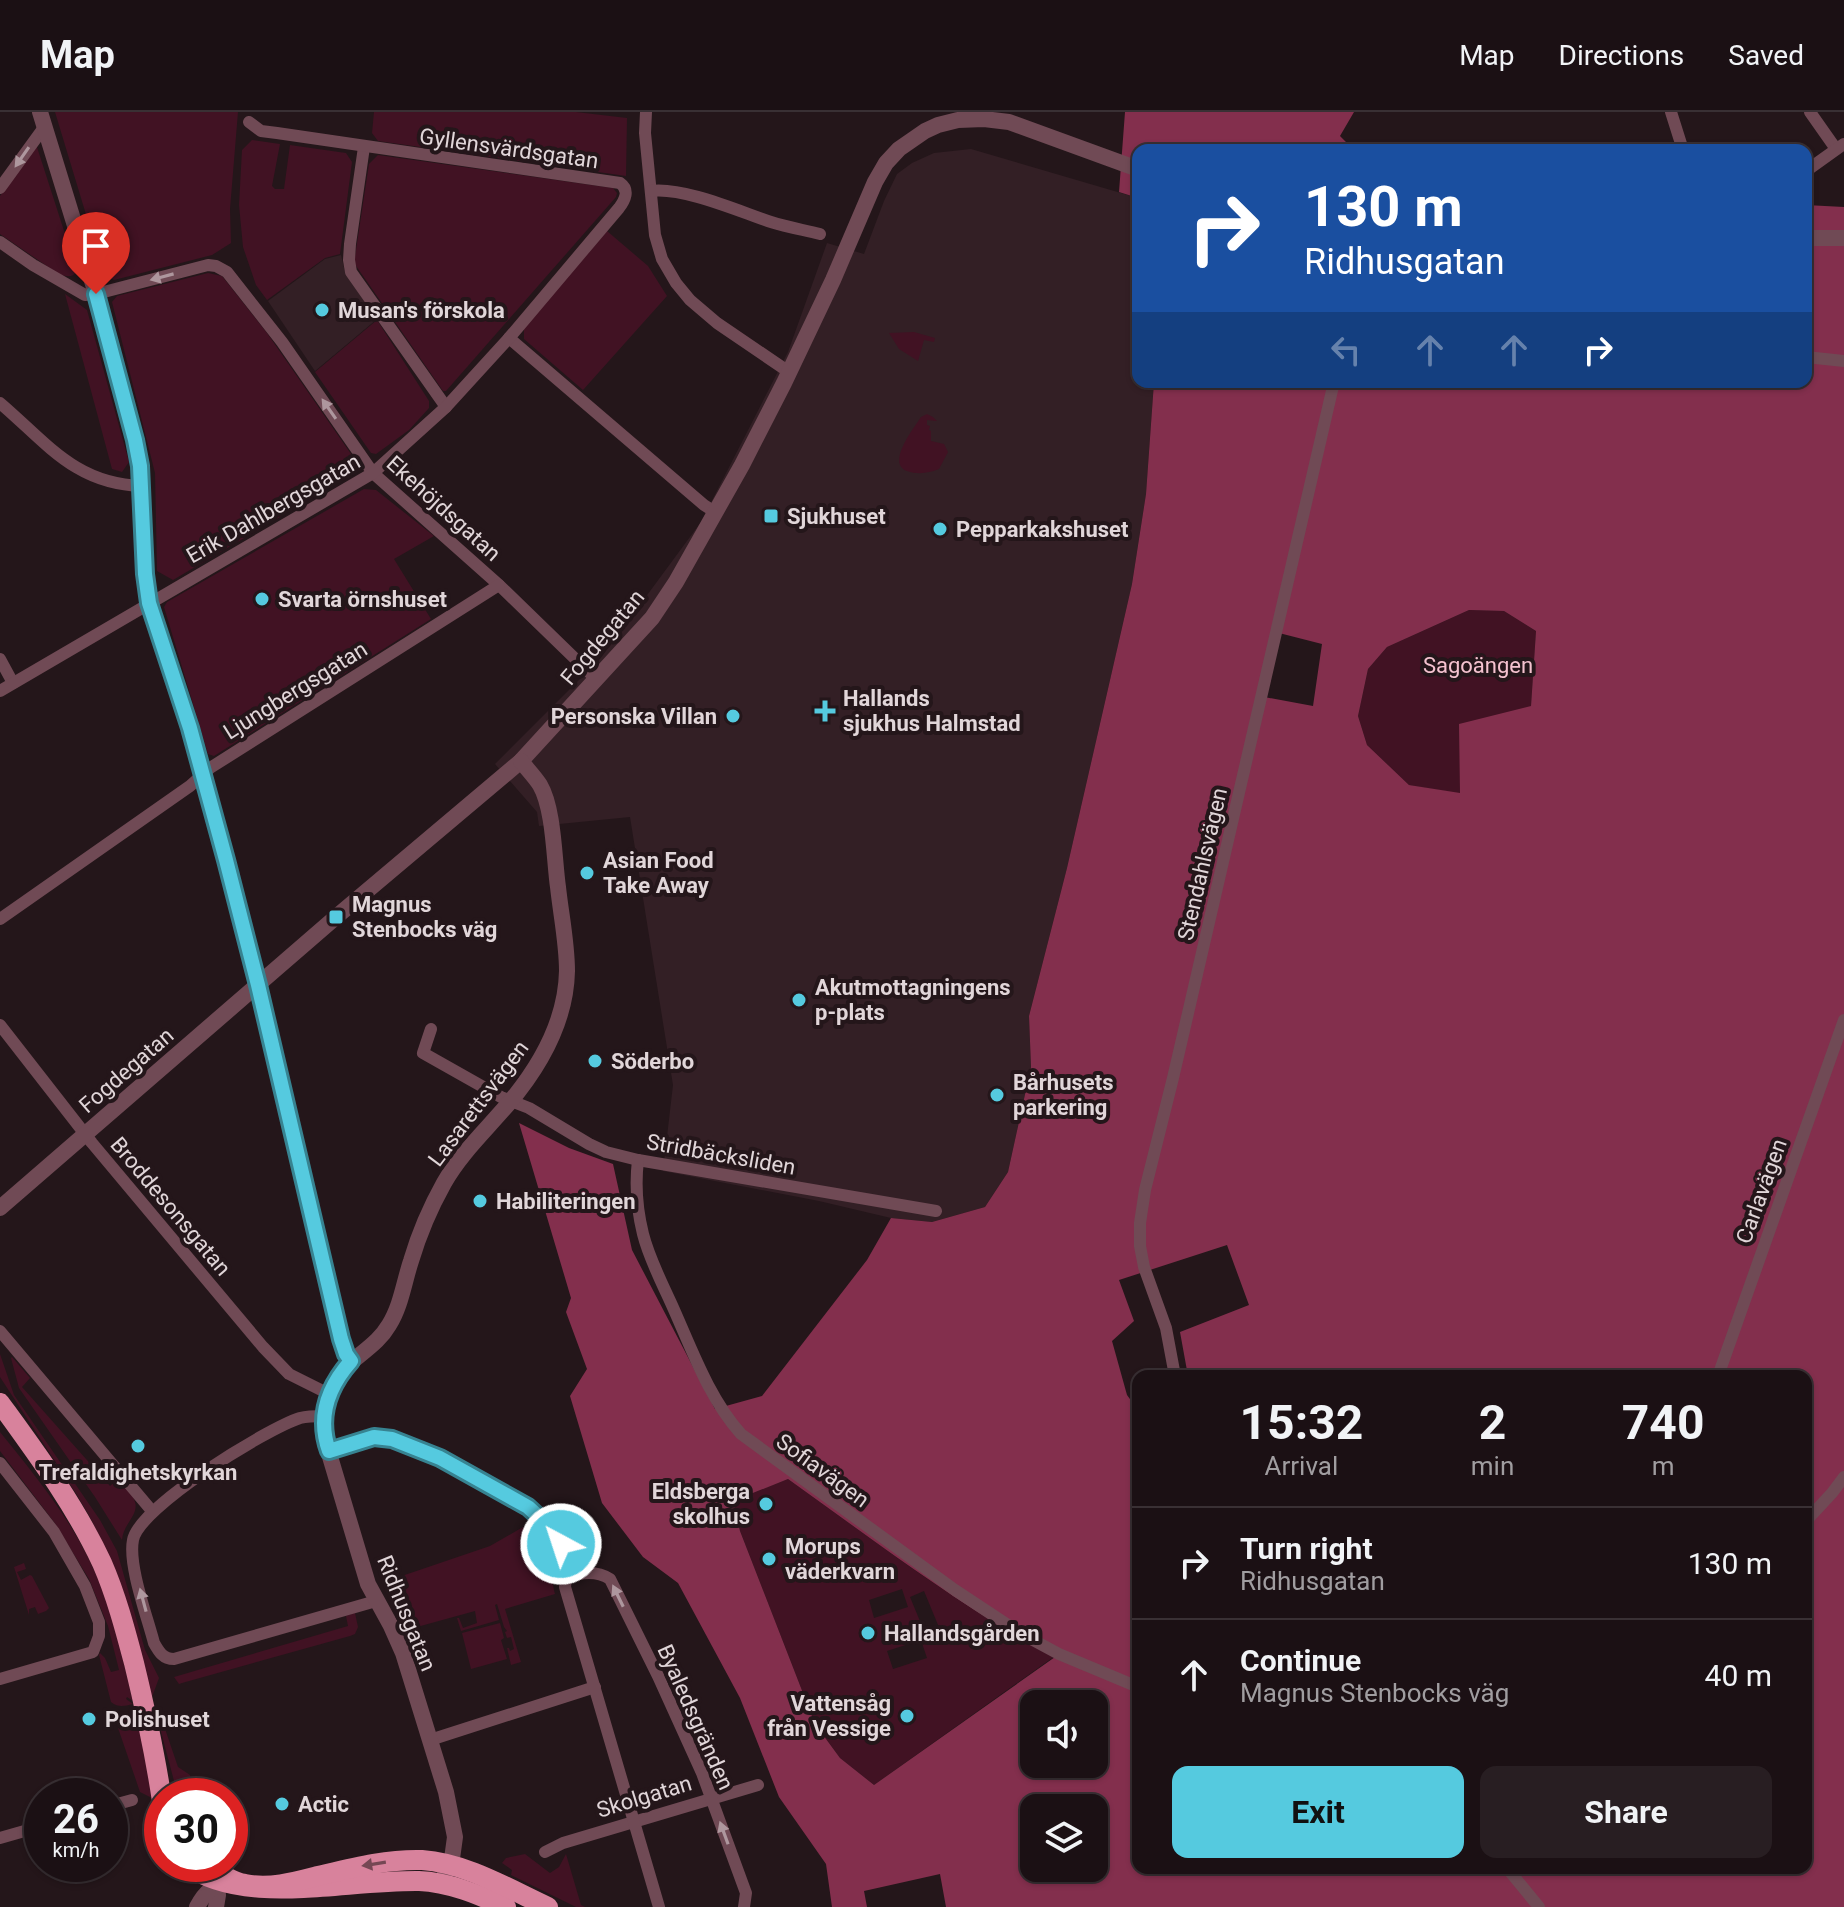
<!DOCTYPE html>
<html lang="en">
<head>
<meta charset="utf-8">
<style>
	:root { --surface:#1b1014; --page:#281e22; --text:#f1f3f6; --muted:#a09da0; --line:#393034; --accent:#55cadf }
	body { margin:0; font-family:Roboto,sans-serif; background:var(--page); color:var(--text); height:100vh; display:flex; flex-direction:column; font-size:30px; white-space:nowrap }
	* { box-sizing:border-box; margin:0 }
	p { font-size:26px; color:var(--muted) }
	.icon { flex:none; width:44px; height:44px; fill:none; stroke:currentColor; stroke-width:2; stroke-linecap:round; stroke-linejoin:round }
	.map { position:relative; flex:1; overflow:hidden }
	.drawer { position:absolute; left:1132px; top:1258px; width:680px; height:504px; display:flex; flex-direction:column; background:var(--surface); border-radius:16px; box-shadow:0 2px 6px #0004,0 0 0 2px var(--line) }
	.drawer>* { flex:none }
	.hud { position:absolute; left:1132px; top:32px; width:680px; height:244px; border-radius:16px; box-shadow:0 2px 6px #0004,0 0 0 2px var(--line); background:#1a4fa0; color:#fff; overflow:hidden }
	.fabs { position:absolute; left:1020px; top:1578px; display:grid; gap:16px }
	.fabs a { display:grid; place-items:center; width:88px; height:88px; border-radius:16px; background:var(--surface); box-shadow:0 2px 6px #0004,0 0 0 2px var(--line); font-size:40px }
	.speed { position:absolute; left:24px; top:1666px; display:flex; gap:16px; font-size:40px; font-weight:700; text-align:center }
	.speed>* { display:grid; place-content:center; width:104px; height:104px; border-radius:50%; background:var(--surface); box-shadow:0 2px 6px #0004,0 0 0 2px var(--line); line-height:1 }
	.speed small { font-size:20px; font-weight:400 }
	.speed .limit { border:12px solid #d22; background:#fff; color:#111 }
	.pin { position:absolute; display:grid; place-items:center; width:68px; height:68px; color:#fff; margin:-82px -34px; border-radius:50% 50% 50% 0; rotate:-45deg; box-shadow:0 0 8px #0007 }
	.pin .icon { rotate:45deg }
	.me { position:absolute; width:88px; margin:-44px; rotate:320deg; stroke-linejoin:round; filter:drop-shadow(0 0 6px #0008) }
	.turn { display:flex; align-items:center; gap:28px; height:168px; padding:0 40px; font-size:36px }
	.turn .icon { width:104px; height:104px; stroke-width:2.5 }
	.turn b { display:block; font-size:56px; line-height:68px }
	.lanes { display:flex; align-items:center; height:76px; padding:0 40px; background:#0003; justify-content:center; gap:40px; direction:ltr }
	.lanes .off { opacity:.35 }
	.eta { display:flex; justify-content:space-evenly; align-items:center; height:136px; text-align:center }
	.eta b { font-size:48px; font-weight:700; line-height:56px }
	.cta { display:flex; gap:16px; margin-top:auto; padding:16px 40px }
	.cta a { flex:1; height:92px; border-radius:16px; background:var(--accent); color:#111; font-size:32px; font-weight:700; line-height:92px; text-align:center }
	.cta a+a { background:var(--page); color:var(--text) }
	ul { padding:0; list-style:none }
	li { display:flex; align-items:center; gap:24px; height:112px; padding:0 40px; border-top:2px solid var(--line) }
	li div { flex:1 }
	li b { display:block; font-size:30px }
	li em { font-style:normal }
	header { display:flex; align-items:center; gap:48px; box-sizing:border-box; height:112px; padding:0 40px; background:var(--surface); border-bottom:2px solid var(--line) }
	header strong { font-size:38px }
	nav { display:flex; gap:44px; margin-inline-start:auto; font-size:28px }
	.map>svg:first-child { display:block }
	.built { fill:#331f25 }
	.green { fill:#411223; fill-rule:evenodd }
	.forest { fill:#832f4d; fill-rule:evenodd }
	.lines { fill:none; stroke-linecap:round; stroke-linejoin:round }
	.minor { stroke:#704a55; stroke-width:12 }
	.tertiary { stroke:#704a55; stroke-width:16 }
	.trunk { stroke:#d8829c; stroke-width:20 }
	.oneway { fill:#ae979e }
	.oneway2 { fill:#754754 }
	.route-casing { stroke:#378391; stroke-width:20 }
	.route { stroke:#55cadf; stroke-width:14 }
	.poi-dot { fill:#55cadf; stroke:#24161a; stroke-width:3 }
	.labels { text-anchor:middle; stroke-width:8; stroke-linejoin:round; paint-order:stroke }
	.street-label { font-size:22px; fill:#e1d6d9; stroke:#24161a }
	.poi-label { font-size:22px; font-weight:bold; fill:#e1d6d9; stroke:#24161a; text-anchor:start }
	.park-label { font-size:22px; fill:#f4c2cf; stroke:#24161a }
</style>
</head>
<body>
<header>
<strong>Map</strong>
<nav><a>Map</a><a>Directions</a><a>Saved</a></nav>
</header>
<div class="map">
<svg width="1844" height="1795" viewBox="0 0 1844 1795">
	<rect width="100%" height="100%" fill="#24161a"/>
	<g class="built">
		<path d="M 971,37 L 1138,86 L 1138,270 L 1154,270 L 1146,382 L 1132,472 L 1067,756 L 1029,904 L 1031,955 L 1008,1060 L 985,1095 L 932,1110 L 891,1106 L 819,1089 L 663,1059 L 673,973 L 630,705 L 539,714 L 537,700 L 495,652 L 600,547 L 701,410 L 788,240 L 827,131 L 864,142 L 884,89 L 897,62 L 912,51 L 934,41 Z"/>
		<path d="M 341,143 L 345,160 L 377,207 L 315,259 L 268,189 L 325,147 Z"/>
	</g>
	<g class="green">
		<path d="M 55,0 L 238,0 L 230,97 L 231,131 L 212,143 L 114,168 L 104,162 Z"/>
		<path d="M 374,0 L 576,0 L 627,6 L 626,64 L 378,29 L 372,21 Z"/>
		<path d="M 252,28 L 280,32 L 272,74 L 275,77 L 284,77 L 290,33 L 346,41 L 352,50 L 340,142 L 325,146 L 267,188 L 256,173 L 243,135 L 239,93 L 242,38 Z"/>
		<path d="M 36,32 L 76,156 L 76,160 C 73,166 66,164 60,163 L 0,122 L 0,84 Z"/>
		<path d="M 378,43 L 613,76 L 617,81 L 616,85 L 446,279 L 443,279 L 354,151 L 369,52 Z"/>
		<path d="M 607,119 L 648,154 L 667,184 L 583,278 L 524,227 L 524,216 Z"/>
		<path d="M 208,161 L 222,164 L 267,221 L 358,352 L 358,359 L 173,468 L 157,459 L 155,361 L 112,190 L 117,184 Z"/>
		<path d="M 65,182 L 87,198 L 129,350 L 122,360 L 112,357 Z"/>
		<path d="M 377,208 L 429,289 L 429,296 L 409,318 L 376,342 L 371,341 L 315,260 Z"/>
		<path d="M 914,220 L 935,226 L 934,230 L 924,228 L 918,249 L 899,237 L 889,221 Z"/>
		<path d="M 927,302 L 933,305 L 937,309 L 927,308 L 927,313 L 930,314 L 929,318 L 931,319 L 931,329 L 944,332 L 948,340 L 939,357 C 929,361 918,363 907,359 C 886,351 914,316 921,305 Z"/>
		<path d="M 364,377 L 376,378 L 434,424 L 394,447 L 431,507 L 214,644 L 208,642 L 164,495 L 167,490 Z"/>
		<path d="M 1469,498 L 1504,499 L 1536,519 L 1531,594 L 1460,682 L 1409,673 L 1367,633 L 1358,604 L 1368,557 L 1387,535 Z"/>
		<path d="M 0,1242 L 14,1283 L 100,1408 L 117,1439 L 145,1538 L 159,1566 L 152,1585 L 112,1451 L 91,1407 L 77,1383 L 0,1265 Z"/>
		<path d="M 12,1245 L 30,1266 L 22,1275 L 110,1374 L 120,1366 C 125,1373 133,1382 135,1390 C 139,1403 123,1412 122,1428 L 95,1385 L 19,1276 L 11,1246 Z"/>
		<path d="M 0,1320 C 38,1367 76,1413 99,1469 C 115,1508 123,1549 133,1589 L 127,1585 L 126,1587 L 133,1592 C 124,1594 119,1596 111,1590 L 99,1543 L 100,1541 L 105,1546 L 111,1560 L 119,1558 L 108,1514 L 89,1467 L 54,1410 L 0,1339 Z"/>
		<path d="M 788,1367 C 875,1429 960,1496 1055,1544 L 874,1673 L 840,1646 L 815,1612 L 740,1419 L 732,1389 ZM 902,1477 L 908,1495 L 874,1506 L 869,1488 ZM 924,1479 L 943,1525 L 929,1531 L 910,1485 ZM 921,1528 L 927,1546 L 893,1557 L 887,1539 Z"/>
		<path d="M 523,1415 L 529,1426 L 538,1423 L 543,1440 L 538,1446 L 540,1452 C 552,1456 552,1470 555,1482 L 505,1497 L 521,1550 L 511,1553 L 507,1536 L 509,1536 L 510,1539 L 514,1537 L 511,1525 L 507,1526 L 505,1520 L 507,1519 L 504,1515 L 497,1492 L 495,1493 L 499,1508 L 461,1519 L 457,1506 L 459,1506 L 463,1516 L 477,1511 L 475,1499 L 417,1515 L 410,1501 L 404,1498 L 390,1468 L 490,1434 Z"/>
		<path d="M 24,1451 L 26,1457 L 17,1460 L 21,1468 L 30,1463 L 32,1464 L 49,1496 L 46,1499 L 38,1502 L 35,1495 L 29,1497 L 29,1503 L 14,1455 Z"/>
		<path d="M 355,1501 L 358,1515 L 355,1522 L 350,1524 L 182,1571 L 179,1572 L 174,1565 L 348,1514 L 346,1504 Z"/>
		<path d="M 500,1511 L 504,1526 L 501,1528 L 507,1547 L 471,1557 L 462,1521 Z"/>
		<path d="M 155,1597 L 160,1602 L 178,1655 L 190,1663 L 193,1684 L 178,1684 Z"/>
		<path d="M 135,1601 L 146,1639 L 152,1686 L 140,1680 L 117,1613 L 122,1604 Z"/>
		<path d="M 525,1742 L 550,1761 L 559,1755 L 566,1742 L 581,1793 L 585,1795 L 576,1795 L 511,1763 L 512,1758 L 502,1751 L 506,1746 Z"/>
	</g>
	<g class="forest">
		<path d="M 1125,0 L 1354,0 L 1340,24 L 1354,38 L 1138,38 L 1138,86 L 1119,80 Z"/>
		<path d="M 1806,93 L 1844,95 L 1844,1795 L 946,1795 L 940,1762 L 864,1779 L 867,1795 L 832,1795 L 826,1752 L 779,1685 L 740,1586 L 678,1471 L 643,1445 L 602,1391 L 570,1284 L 587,1257 L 566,1200 L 571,1186 L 519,1011 L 569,1036 L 613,1052 L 632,1138 L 715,1297 L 762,1284 L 867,1148 L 891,1106 L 932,1110 L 985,1095 L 1008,1060 L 1031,955 L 1029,904 L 1067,756 L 1132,472 L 1146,382 L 1154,270 L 1806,270 ZM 1469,498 L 1504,499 L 1536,519 L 1531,594 L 1459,612 L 1460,681 L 1409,673 L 1367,633 L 1358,604 L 1368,557 L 1387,535 ZM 1279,521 L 1322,532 L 1313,594 L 1264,585 ZM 1227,1133 L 1249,1193 L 1180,1220 L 1188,1264 L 1806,1264 L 1806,1756 L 1138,1756 L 1138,1298 L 1127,1283 L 1112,1229 L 1134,1209 L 1119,1168 ZM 788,1367 C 875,1429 960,1495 1055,1545 L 874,1673 L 840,1646 L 815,1612 L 740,1419 L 733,1389 ZM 1034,1592 L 1094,1592 L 1094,1652 L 1034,1652 ZM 1034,1696 L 1094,1696 L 1094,1756 L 1034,1756 Z"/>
	</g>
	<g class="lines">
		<g class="minor">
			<path d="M 646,0 L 645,21 L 655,123 L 662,147 L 676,171 L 690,188 L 717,211 L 789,260"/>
			<path d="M 1671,0 L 1683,38"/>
			<path d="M 1810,0 L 1836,37"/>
			<path d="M 364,35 L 350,132 L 349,148 L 351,160 L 446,295"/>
			<path d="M 1806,59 L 1844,32"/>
			<path d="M 0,76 L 45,14"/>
			<path d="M 651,79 C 684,75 738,99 771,110 C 787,115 804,118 820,122"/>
			<path d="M 0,130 L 33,153 L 85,183 L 96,182 L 208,153 L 216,154 L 227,160 L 282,230 L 373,361 L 499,473 L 597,568"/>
			<path d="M 509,226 L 704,393 L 715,400"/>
			<path d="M 1806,245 L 1844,249"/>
			<path d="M 0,291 C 47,331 75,372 142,374"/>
			<path d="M 0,547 L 13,571"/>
			<path d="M 0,579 L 373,361 L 446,295 L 509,226 L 619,96 C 625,88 630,78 620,71 L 277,21 L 261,19 L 249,10"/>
			<path d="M 0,807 L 190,674 L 210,656 L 499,473"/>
			<path d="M 0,913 L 92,1031 L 263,1235 L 289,1262 L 329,1282"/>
			<path d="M 431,917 L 423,941 L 501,985 L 529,996 L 589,1032 L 606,1040 L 638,1048 L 936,1099"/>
			<path d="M 638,1048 C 635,1073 637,1098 643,1122 C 649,1146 661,1169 671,1191 C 691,1235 708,1285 741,1322 L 955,1478 L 1020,1521 L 1059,1542 L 1138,1575"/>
			<path d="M 0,1219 L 152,1399"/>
			<path d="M 1175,1264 L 1166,1216 L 1144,1155 L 1140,1134 L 1140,1111 L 1145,1078 L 1173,966 L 1334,270"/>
			<path d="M 1718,1264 L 1844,908"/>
			<path d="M 324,1304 C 316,1304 308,1304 300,1306 C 266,1317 139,1395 133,1428 C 128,1453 147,1504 154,1531 C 159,1540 163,1547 174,1547 L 376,1489"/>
			<path d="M 329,1339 L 374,1325 L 392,1327 L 440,1346 L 528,1395 L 540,1406 L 561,1432"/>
			<path d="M 0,1351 L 54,1420 L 85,1474 L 99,1510 L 99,1524 L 93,1540 L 0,1567"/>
			<path d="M 1806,1409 L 1832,1381 L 1844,1365"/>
			<path d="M 430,1628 L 595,1575"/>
			<path d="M 110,1694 L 132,1688"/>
			<path d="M 0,1726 L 42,1714"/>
			<path d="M 545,1740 L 563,1731 L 758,1673"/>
			<path d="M 1507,1756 L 1539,1795"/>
			<path d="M 659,1795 L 565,1475 L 566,1466 C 581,1460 596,1458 610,1467 L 658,1564 L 702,1661 L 746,1781 L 744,1795"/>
		</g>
		<g class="tertiary">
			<path d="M 40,0 L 96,182 L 135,328 L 142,374 L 145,462 L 149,491 L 190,616 L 226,748 L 258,873 L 341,1227 L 346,1242 L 351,1249"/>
			<path d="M 1806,126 L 1844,126"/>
			<path d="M 0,1096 L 336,805 L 521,649 L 652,506 L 676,470 L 742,353 L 784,271 L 833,168 L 875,70 L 886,51 L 899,37 L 925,19 L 938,13 L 958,8 L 984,7 L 1009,10 L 1138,57"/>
			<path d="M 445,1761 L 451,1754 L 455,1725 L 446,1680 L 403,1541 L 391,1514 L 368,1472 L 325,1328 C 321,1297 330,1267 355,1247 C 368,1236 381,1227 389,1213 C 401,1194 404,1170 411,1149 C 419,1122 430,1096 444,1071 C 461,1041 487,1017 509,991 C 541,953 566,909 567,859 C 567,831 561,803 558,775 C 554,747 554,697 540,673 C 535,665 527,657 521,649"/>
			<path d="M 215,1765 L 218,1783 L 216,1795"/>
			<path d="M 197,1795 C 205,1780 212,1773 229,1772"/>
		</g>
		<g class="trunk">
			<path d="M 0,1291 C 37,1342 75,1393 102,1451 C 116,1483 125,1517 134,1551 C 145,1596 155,1642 162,1689"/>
			<path d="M 185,1752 C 243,1795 340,1768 419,1769 C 449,1770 479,1783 506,1795"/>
			<path d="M 208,1752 C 219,1761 232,1770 245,1772 C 270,1777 295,1770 318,1764 C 352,1756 386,1747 422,1748 C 466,1751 509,1777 548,1795"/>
		</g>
	</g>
	<defs><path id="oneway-solid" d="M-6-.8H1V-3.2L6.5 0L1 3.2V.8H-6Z" transform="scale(2)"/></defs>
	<g class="oneway">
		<use href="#oneway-solid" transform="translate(22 45) rotate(125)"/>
		<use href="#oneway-solid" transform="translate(162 165) rotate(165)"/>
		<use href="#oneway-solid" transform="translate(329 297) rotate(-125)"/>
		<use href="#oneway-solid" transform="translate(618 1484) rotate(-116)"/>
		<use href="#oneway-solid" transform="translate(143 1488) rotate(-105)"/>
		<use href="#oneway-solid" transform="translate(724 1721) rotate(-110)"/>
	</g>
	<use class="oneway2" href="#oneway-solid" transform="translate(374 1752) rotate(171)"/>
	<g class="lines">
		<g class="route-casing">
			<path id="route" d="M 96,182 L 135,328 L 140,354 L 145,462 L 149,491 L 190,616 L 226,748 L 258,873 L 341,1227 L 346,1242 L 351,1249 C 328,1275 317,1305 329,1339 L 374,1325 L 392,1327 L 440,1346 L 528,1395 L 540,1406 L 561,1432"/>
		</g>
		<use href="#route" class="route"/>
	</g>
	<g class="poi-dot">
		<circle cx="322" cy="198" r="8"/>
		<rect x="763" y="396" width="16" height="16" rx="4"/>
		<circle cx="940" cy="417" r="8"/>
		<circle cx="262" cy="487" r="8"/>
		<path d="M821 587h8v8h8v8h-8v8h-8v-8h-8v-8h8z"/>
		<circle cx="733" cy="604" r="8"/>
		<circle cx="587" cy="761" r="8"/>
		<rect x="328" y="797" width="16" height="16" rx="4"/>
		<circle cx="799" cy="888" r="8"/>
		<circle cx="595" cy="949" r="8"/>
		<circle cx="997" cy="983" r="8"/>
		<circle cx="480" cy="1089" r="8"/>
		<circle cx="138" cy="1334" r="8"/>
		<circle cx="766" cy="1392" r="8"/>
		<circle cx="769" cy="1447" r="8"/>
		<circle cx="868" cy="1521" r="8"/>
		<circle cx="907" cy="1604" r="8"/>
		<circle cx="89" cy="1607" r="8"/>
		<circle cx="282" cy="1692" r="8"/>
	</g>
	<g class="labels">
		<g class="street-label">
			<text transform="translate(509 36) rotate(8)" y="8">Gyllensvärdsgatan</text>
			<text transform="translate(273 396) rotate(-30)" y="8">Erik Dahlbergsgatan</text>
			<text transform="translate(444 396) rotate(42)" y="8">Ekehöjdsgatan</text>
			<text transform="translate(602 525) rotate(-50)" y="8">Fogdegatan</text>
			<text transform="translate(295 578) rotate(-32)" y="8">Ljungbergsgatan</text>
			<text transform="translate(1202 752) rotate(-77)" y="8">Stendahlsvägen</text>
			<text transform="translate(126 958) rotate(-41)" y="8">Fogdegatan</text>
			<text transform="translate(478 991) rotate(-53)" y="8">Lasarettsvägen</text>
			<text transform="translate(721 1042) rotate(10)" y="8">Stridbäcksliden</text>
			<text transform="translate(1761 1079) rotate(-70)" y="8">Carlavägen</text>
			<text transform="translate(171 1094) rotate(50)" y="8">Broddesonsgatan</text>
			<text transform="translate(823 1358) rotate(36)" y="8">Sofiavägen</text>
			<text transform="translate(407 1501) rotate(68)" y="8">Ridhusgatan</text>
			<text transform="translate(696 1605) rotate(66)" y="8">Byaledsgränden</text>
			<text transform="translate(644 1684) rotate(-17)" y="8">Skolgatan</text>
		</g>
		<g class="poi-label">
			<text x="338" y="206">Musan's förskola</text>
			<text x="787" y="412">Sjukhuset</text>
			<text x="956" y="425">Pepparkakshuset</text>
			<text x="278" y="495">Svarta örnshuset</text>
			<text x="843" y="594">Hallands<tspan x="843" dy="25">sjukhus Halmstad</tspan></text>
			<text x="717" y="612" text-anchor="end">Personska Villan</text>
			<text x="603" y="756">Asian Food<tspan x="603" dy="25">Take Away</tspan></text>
			<text x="352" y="800">Magnus<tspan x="352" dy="25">Stenbocks väg</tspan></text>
			<text x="815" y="883">Akutmottagningens<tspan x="815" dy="25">p-plats</tspan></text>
			<text x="611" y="957">Söderbo</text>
			<text x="1013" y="978">Bårhusets<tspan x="1013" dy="25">parkering</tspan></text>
			<text x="496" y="1097">Habiliteringen</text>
			<text x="138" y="1368" text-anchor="middle">Trefaldighetskyrkan</text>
			<text x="750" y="1387" text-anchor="end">Eldsberga<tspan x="750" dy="25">skolhus</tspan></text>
			<text x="785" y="1442">Morups<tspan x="785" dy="25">väderkvarn</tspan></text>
			<text x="884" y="1529">Hallandsgården</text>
			<text x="891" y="1599" text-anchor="end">Vattensåg<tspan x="891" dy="25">från Vessige</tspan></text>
			<text x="105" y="1615">Polishuset</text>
			<text x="298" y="1700">Actic</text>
		</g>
		<g class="park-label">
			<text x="1478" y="561">Sagoängen</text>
		</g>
	</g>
</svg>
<div class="fabs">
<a><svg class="icon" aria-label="sound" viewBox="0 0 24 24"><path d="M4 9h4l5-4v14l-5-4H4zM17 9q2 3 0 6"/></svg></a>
<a><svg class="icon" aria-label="layers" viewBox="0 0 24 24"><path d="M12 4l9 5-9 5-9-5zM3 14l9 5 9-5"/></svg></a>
</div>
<div class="speed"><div>26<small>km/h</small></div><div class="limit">30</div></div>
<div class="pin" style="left:96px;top:182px;background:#d93025"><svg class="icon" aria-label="arrive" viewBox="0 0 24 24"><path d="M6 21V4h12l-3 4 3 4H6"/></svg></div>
<svg class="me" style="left:561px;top:1432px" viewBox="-20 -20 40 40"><circle r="17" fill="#55cadf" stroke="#fff" stroke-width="3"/><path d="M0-11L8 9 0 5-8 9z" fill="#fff"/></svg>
<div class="hud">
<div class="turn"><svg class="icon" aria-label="right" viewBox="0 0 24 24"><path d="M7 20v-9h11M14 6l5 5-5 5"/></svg><div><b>130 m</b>Ridhusgatan</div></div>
<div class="lanes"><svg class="icon off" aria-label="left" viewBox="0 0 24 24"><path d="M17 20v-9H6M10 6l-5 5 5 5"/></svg><svg class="icon off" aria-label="ahead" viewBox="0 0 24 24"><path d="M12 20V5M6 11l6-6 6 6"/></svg><svg class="icon off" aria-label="ahead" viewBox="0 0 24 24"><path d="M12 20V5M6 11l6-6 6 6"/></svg><svg class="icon" aria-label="right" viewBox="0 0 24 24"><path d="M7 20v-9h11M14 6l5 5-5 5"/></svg></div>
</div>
<section class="drawer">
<div class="eta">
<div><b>15:32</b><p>Arrival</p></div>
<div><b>2</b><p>min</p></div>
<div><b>740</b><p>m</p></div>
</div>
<ul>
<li><svg class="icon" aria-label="right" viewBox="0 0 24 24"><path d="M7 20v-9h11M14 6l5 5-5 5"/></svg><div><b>Turn right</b><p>Ridhusgatan</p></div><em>130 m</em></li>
<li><svg class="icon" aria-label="ahead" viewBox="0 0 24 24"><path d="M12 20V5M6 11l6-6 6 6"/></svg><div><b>Continue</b><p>Magnus Stenbocks väg</p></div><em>40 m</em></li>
</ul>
<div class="cta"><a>Exit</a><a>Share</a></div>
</section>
</div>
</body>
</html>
